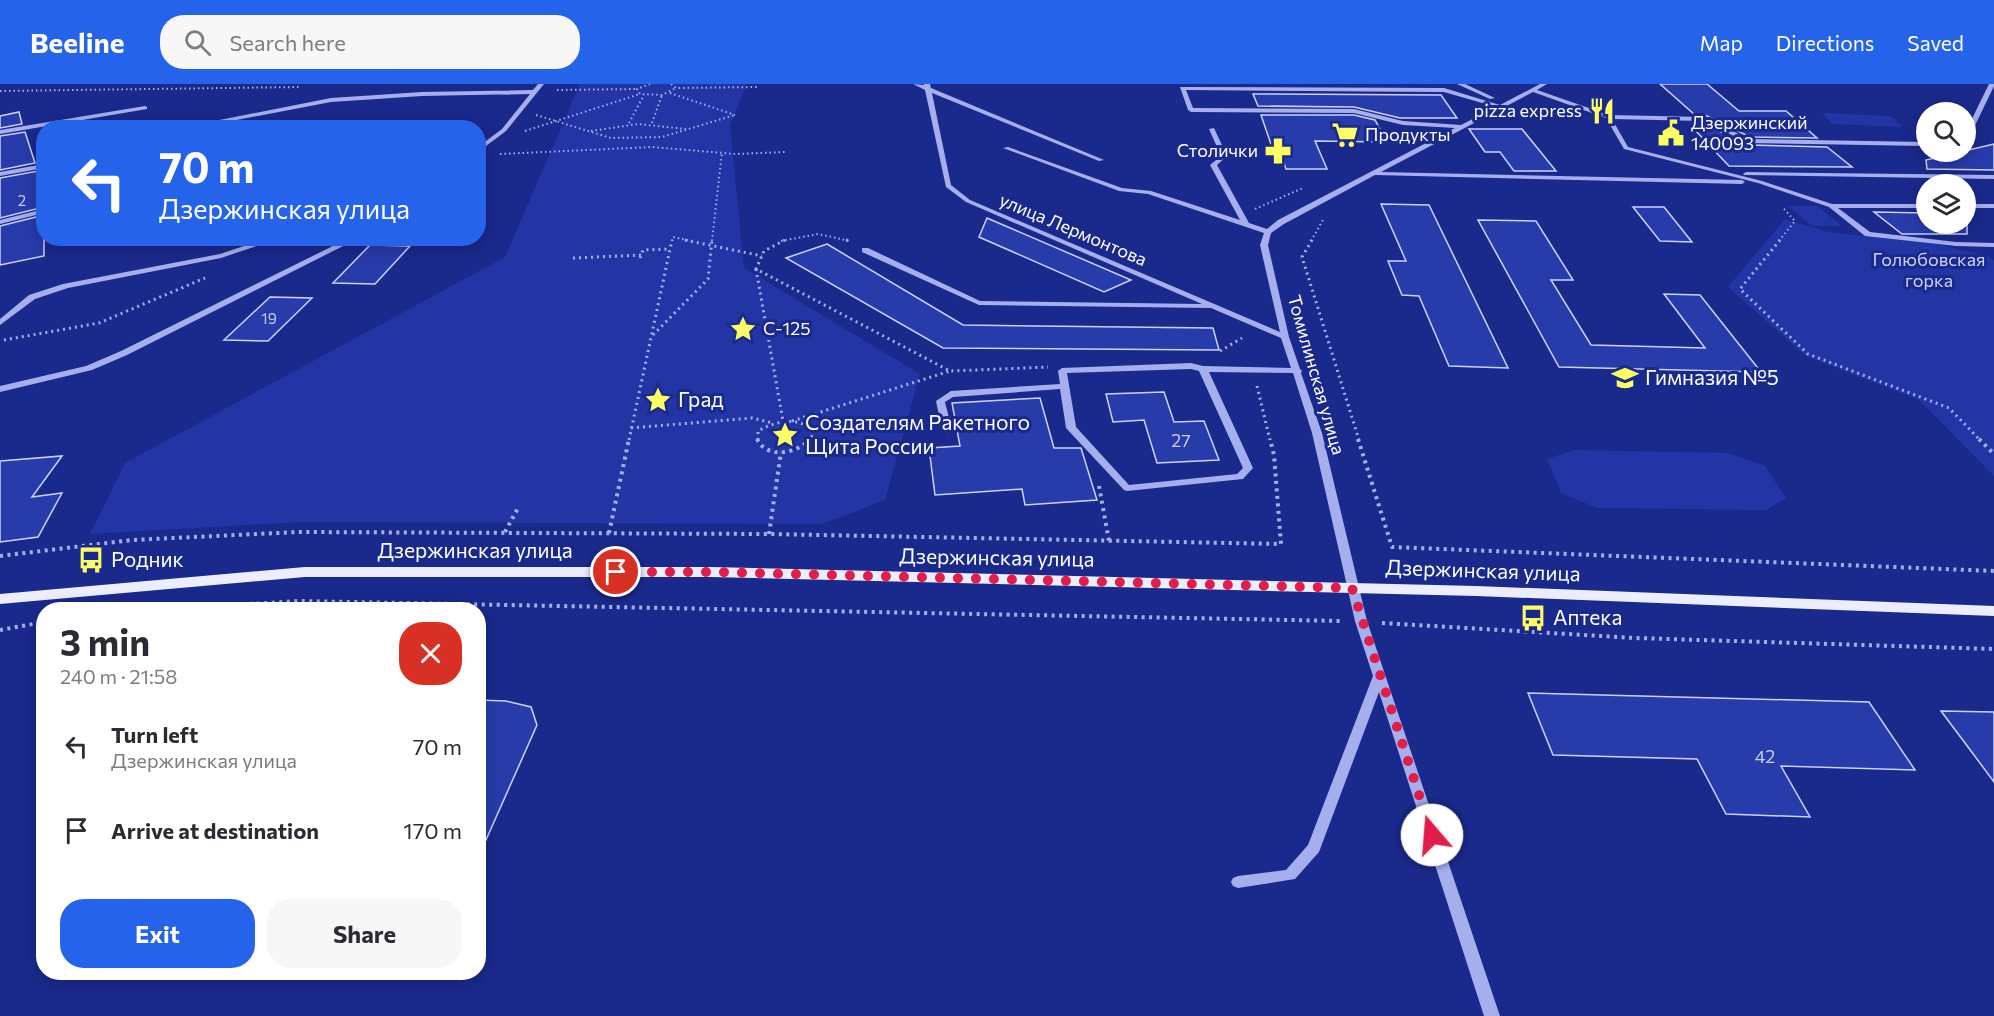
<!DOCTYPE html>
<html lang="en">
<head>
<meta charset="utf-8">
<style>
	:root { --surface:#fff; --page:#f7f7f7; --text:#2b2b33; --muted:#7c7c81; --accent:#2563eb }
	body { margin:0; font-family:Commissioner,sans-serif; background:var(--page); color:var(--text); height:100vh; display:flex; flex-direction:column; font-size:22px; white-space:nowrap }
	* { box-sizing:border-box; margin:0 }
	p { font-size:20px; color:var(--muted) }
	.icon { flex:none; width:33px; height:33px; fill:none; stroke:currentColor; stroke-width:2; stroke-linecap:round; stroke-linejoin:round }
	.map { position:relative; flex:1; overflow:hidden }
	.details { position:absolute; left:36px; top:518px; width:450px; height:378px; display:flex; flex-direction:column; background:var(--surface); border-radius:24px; box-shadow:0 3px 15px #0003 }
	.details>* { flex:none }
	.top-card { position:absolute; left:36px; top:36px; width:450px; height:126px; border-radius:24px; box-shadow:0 3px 15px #0003; background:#2563eb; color:#fff; overflow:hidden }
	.fabs { position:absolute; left:1916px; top:18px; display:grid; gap:12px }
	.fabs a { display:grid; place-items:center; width:60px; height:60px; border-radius:50%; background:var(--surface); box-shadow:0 3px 15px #0003; font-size:30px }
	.pin { position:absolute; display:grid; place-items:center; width:51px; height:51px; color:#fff; margin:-26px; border:3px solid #fff; border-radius:50%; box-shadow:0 2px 6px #0007 }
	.me { position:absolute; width:66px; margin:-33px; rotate:342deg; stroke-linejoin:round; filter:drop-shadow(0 0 4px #0008) }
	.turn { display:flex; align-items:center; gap:21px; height:126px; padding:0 24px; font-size:27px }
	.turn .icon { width:78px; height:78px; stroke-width:2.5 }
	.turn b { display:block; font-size:42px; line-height:51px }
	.round { display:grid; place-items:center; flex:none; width:63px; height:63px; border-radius:24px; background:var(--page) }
	.overview { display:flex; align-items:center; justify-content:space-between; height:102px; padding:0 24px }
	h1 { font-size:36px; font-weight:700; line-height:45px }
	.action { display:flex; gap:12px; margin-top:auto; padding:12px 24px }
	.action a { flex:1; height:69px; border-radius:24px; background:var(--accent); color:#fff; font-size:24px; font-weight:700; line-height:69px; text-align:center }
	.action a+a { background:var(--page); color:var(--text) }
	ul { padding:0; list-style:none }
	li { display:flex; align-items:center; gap:18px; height:84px; padding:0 24px }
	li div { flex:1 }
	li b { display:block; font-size:22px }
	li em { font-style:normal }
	header { display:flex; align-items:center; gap:36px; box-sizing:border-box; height:84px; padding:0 30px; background:var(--accent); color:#fff }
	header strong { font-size:28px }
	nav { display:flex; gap:33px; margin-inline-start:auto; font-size:21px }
	.search { width:420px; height:54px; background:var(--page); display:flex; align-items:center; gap:15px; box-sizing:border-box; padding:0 21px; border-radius:24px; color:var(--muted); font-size:22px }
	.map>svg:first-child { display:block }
	.green { fill:#2335a5 }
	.building { fill:#283baa; stroke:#cbd2fa; stroke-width:1.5 }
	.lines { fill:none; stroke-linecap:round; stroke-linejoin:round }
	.path-far2 { stroke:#a5afee; stroke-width:2; stroke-dasharray:1.5 3; stroke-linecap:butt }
	.path-far1 { stroke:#a5afee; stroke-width:3; stroke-dasharray:2 4; stroke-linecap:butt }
	.path { stroke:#a5afee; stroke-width:4; stroke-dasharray:3 4.5; stroke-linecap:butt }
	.minor { fill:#a5afee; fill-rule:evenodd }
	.major { fill:#ecedff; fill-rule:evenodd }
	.route { stroke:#e11d48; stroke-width:10; stroke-dasharray:0 18 }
	.labels { text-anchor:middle; stroke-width:6; stroke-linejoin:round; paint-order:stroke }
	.far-number-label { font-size:15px; fill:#c9ceea }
	.far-poi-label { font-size:18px; fill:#fff; stroke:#1a298c; text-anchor:start }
	.far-street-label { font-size:18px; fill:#fff; stroke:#1a298c }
	.far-park-label { font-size:18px; fill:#cbd2fa; stroke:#1a298c }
	.number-label { font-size:18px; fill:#c9ceea }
	.poi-label { font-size:21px; fill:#fff; stroke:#1a298c; text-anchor:start }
	.street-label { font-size:21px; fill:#fff; stroke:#1a298c }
</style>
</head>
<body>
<header>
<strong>Beeline</strong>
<div class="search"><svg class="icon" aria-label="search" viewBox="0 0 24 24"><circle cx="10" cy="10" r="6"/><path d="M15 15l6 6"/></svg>Search here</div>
<nav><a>Map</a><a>Directions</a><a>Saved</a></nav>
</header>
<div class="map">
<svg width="1994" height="932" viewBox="0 0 1994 932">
	<rect width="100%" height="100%" fill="#1a298c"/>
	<g class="green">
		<path d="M 580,0 L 747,0 L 730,41 L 744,184 L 920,290 L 885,416 L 822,440 L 301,438 L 90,450 L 125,379 L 505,173 Z"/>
		<path d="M 1822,29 L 1891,32 L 1902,43 L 1832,40 Z"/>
		<path d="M 1788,122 L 1817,122 L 1842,142 L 1812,142 Z"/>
		<path d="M 1785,135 L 1828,148 L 1936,160 L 1988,172 L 1994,176 L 1994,392 L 1919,316 L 1806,272 L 1728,203 Z"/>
		<path d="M 1574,366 L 1728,369 L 1765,382 L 1786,414 L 1766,426 L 1597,424 L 1561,409 L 1547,375 Z"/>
	</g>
	<g class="building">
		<path d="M 1660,0 L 1707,0 L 1739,27 L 1786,27 L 1817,54 L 1750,53 L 1705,31 L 1695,31 Z"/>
		<path d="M 1253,10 L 1441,11 L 1457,34 L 1400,34 L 1354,23 L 1258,22 Z"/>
		<path d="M 19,28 L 22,40 L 0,44 L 0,32 Z"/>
		<path d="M 1261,31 L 1354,31 L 1375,36 L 1387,58 L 1315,57 L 1327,85 L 1286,85 L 1282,73 L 1275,72 Z"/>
		<path d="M 1709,42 L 1748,61 L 1827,63 L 1852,83 L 1729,82 L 1693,44 L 1711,44 Z"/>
		<path d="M 1469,45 L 1522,45 L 1556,87 L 1514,87 L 1500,68 L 1485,68 Z"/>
		<path d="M 25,48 L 35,79 L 0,86 L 0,52 Z"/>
		<path d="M 1994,60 L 1994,86 L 1927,85 L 1926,76 Z"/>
		<path d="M 38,87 L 44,103 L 44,123 L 0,134 L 0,94 Z"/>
		<path d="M 1381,120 L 1429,121 L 1508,284 L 1449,282 L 1419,212 L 1402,211 L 1388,177 L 1406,177 Z"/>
		<path d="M 1633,123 L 1664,123 L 1692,158 L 1660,157 Z"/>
		<path d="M 1874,128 L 1926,129 L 1926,140 L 1965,140 L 1965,129 L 1967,129 L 1967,150 L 1902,150 Z"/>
		<path d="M 44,131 L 44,172 L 0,181 L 0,142 Z"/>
		<path d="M 987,134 L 1131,196 L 1104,208 L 979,153 Z"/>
		<path d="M 1478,136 L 1536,137 L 1573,196 L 1551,196 L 1591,261 L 1705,264 L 1664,210 L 1700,211 L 1761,288 L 1559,283 Z"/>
		<path d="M 827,160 L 963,241 L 1213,244 L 1219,266 L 943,264 L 786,174 Z"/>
		<path d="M 370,161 L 410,162 L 375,200 L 333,199 Z"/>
		<path d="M 270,213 L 312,214 L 268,257 L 224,256 Z"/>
		<path d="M 1164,308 L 1174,338 L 1204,337 L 1219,376 L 1157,379 L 1144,336 L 1113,338 L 1106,310 Z"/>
		<path d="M 1040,314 L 1054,364 L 1081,364 L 1097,416 L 1025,421 L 1022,405 L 935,411 L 929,364 L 960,362 L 952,319 Z"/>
		<path d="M 62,372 L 32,413 L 62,409 L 38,453 L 0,458 L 0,377 Z"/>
		<path d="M 1528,609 L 1869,618 L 1915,686 L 1781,682 L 1810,733 L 1726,730 L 1697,675 L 1553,671 Z"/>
		<path d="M 478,616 L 506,617 L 531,623 L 537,641 L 478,774 Z"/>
		<path d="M 1941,627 L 1994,628 L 1994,698 L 1971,667 Z"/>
	</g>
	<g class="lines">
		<g class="path-far2">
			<path d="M 650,0 L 637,5 L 640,10 L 662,11 L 676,4"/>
			<path d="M 671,0 L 676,4 L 759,3"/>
			<path d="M 557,6 L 637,5"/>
			<path d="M 0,7 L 300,3"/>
			<path d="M 670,9 L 735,31"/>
			<path d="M 536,31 L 611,54 L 662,53 L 735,31"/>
			<path d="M 629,39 L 644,11"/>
			<path d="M 652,39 L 662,11"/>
			<path d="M 409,44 L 423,36"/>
			<path d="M 525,47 L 640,10"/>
			<path d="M 591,47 L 638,40 L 686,45"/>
			<path d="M 500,70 L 652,63 L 735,70 L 786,68"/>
			<path d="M 1255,125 L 1303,104"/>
			<path d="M 672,157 L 673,153 L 692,157"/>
			<path d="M 712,157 L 722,68"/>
			<path d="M 781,157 L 818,150 L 850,157"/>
			<path d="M 1311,157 L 1323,136"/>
			<path d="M 1779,157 L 1795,137 L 1784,125"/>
		</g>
		<g class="path-far1">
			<path d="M 685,156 L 762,172"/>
			<path d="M 785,156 L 764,167 L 756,185 L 950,287 L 1048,283"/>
			<path d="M 846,156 L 850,157"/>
			<path d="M 1312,156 L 1302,173 L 1359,356"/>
			<path d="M 1780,156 L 1740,205 L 1808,270 L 1949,324 L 1980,356"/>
			<path d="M 573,174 L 642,171"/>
			<path d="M 640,174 L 643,166 L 670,165"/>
			<path d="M 756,185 L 783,337"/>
			<path d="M 653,251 L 708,195 L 712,156"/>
			<path d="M 4,256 L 99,239 L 205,194"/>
			<path d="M 1220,267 L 1242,254"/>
			<path d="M 1257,302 L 1270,356"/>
			<path d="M 792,337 L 950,287"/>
			<path d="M 631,344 L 752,334 L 773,339"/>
			<path d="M 629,356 L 672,156"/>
			<path d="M 758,356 L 758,347 C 774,338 800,330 813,349 L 810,356"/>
		</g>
		<g class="path">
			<path d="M 757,355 C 767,376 798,369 810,355"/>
			<path d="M 1358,355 L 1392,463 L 1994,487"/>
			<path d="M 1979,355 L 1994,370"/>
			<path d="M 1099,402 L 1109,457"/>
			<path d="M 505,448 L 518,424"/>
			<path d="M 609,449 L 629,355"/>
			<path d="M 769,450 L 781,368"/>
			<path d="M 0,472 L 132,456 L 298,448 L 769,450 L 1281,460 L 1274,371 L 1270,355"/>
			<path d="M 167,525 L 299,517 L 1342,537"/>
			<path d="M 1382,539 L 1635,554 L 1994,565"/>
			<path d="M 0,546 L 44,538"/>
		</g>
		<g class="minor">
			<path d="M 538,0 L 544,0 L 506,47 L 478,68 L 478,63 L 502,45 L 530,10 L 422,12 L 331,18 L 195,44 L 179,44 L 331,14 L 422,8 L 533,6 Z"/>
			<path d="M 913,0 L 924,1 L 924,0 L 930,0 L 931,4 L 1104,76 L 1099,77 L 932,9 L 951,101 L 970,116 L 1280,248 L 1260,161 L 1264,149 L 1148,110 L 1119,107 L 1003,64 L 1008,63 L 1122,104 L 1151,107 L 1240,136 L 1210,81 L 1221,72 L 1209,45 L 1214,44 L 1227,72 L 1217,81 L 1249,139 L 1267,145 L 1278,136 L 1455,44 L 1403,41 L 1354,29 L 1191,28 L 1188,26 L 1180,3 L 1444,4 L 1500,21 L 1540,0 L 1547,0 L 1537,6 L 1609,31 L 1704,33 L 1749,55 L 1926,58 L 1926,62 L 1748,59 L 1703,37 L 1612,35 L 1628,63 L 1762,97 L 1832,120 L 1926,120 L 1926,124 L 1838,124 L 1870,148 L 1956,158 L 1994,159 L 1994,163 L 1956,162 L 1865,152 L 1829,123 L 1758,99 L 1624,65 L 1606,34 L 1533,8 L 1381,88 L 1742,96 L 1745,98 L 1742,100 L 1375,91 L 1284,140 L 1271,149 L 1268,161 L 1289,253 L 1300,285 L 1302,287 L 1301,289 L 1322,349 L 1367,537 L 1500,932 L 1484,932 L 1379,608 L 1319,768 L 1295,795 L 1238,804 L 1233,802 L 1231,798 L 1233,794 L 1238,792 L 1286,786 L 1308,761 L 1373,592 L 1355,537 L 1312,349 L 1293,289 L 1209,288 L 1253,384 L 1243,395 L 1127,407 L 1124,406 L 1066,344 L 1060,305 L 953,313 L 945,318 L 952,346 L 947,349 L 942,346 L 936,317 L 951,307 L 1060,300 L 1058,287 L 1062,284 L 1191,279 L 1203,282 L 1291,284 L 1281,254 L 1211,224 L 979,221 L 862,168 L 862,164 L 868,164 L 980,217 L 1202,220 L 966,118 L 946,103 L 925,6 ZM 1186,6 L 1444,8 L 1496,23 L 1461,41 L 1403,37 L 1354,25 L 1193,24 ZM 1191,285 L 1199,287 L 1243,384 L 1237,390 L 1129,401 L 1076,343 L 1067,289 Z"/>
			<path d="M 1457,0 L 1465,0 L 1495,14 L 1490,15 Z"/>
			<path d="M 1989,0 L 1994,0 L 1994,2 L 1968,56 L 1965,58 L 1965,49 Z"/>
			<path d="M 145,22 L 147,23 L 147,25 L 0,50 L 0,46 Z"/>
			<path d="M 44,80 L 44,84 L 0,92 L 0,88 Z"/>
			<path d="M 1746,88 L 1994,91 L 1994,95 L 1744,91 L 1743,90 Z"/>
			<rect x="1965" y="120" width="29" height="4"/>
			<path d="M 44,125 L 44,129 L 0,140 L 0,136 Z"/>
			<path d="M 268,154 L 280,154 L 221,174 L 68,204 L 35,215 L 0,241 L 0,235 L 29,211 L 63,200 L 220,170 Z"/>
			<path d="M 349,154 L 359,154 L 127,271 L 92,286 L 0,308 L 0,302 L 86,282 L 121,267 Z"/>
		</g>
		<path class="major" d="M 305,483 L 711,483 L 1476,502 L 1994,522 L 1994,532 L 1476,512 L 711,493 L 305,493 L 0,520 L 0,510 Z"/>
	</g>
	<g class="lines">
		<path class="route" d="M 616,488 L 711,488 L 1352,504 L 1432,751"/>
	</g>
	<defs>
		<g id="restaurant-bare" transform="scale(2.07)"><path d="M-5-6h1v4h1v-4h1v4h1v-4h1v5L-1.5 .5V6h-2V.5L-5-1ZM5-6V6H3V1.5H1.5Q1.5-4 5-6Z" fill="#fcff62" stroke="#1a298c" stroke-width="2.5" paint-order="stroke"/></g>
		<g id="civic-bare" transform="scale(2.07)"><path d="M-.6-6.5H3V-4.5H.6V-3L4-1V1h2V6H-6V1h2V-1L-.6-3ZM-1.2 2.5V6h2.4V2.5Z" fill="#fcff62" stroke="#1a298c" stroke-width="2.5" paint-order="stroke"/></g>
		<g id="supermarket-bare" transform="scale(2.07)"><path d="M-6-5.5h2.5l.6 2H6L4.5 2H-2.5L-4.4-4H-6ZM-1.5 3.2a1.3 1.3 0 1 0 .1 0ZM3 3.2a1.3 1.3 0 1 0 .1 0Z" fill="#fcff62" stroke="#1a298c" stroke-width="2.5" paint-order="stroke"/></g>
		<g id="pharmacy-bare" transform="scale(2.07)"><path d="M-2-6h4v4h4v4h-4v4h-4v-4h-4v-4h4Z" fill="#fcff62" stroke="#1a298c" stroke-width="2.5" paint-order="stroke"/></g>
		<g id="sight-bare" transform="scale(2.07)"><path d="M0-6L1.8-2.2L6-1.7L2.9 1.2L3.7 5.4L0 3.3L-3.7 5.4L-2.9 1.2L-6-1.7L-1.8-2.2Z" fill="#fcff62" stroke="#1a298c" stroke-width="2.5" paint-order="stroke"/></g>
		<g id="school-bare" transform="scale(2.07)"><path d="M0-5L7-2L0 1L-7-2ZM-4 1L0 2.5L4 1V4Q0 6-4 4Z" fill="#fcff62" stroke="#1a298c" stroke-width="2.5" paint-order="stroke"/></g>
		<g id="bus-bare" transform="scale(2.07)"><path d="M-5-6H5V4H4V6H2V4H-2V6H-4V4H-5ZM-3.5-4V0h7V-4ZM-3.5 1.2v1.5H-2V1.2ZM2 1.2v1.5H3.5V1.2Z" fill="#fcff62" stroke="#1a298c" stroke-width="2.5" paint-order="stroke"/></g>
	</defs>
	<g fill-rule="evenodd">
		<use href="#restaurant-bare" x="1602" y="27"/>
		<use href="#civic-bare" x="1671" y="49"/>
		<use href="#supermarket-bare" x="1345" y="51"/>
		<use href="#pharmacy-bare" x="1278" y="67"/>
		<use href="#sight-bare" x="743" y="245"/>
		<use href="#school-bare" x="1625" y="294"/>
		<use href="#sight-bare" x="658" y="316"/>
		<use href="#sight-bare" x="785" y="351"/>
		<use href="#bus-bare" x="91" y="476"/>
		<use href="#bus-bare" x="1533" y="534"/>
	</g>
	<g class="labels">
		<g class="far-number-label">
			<text x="22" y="122">2</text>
			<text x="269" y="240">19</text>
		</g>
		<g class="far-poi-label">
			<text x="1582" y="33" text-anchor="end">pizza express</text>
			<text x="1691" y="45">Дзержинский<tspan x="1691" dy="21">140093</tspan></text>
			<text x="1365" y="57">Продукты</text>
			<text x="1258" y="73" text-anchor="end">Столички</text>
			<text x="763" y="251">С-125</text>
		</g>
		<g class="far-street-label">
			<text transform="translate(1073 146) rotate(23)" y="6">улица Лермонтова</text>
			<text transform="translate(1316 291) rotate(74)" y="6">Томилинская улица</text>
		</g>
		<g class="far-park-label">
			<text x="1929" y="182">Голюбовская<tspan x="1929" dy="21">горка</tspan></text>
		</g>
		<g class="number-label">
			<text x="1181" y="363">27</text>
			<text x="1765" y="679">42</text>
		</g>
		<g class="poi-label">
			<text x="1645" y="301">Гимназия №5</text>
			<text x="678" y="323">Град</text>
			<text x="805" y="346">Создателям Ракетного<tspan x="805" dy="24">Щита России</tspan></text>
			<text x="111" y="483">Родник</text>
			<text x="1553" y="541">Аптека</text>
		</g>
		<g class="street-label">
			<text x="475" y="474">Дзержинская улица</text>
			<text transform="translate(997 474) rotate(1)" y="7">Дзержинская улица</text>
			<text transform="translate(1483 487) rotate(2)" y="7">Дзержинская улица</text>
		</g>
	</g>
</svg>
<div class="fabs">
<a><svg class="icon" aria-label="search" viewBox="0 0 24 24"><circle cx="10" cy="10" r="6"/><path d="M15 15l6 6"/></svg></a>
<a><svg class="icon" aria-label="layers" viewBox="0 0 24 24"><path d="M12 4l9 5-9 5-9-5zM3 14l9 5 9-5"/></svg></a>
</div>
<div class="pin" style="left:616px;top:488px;background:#d93025"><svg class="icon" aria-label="arrive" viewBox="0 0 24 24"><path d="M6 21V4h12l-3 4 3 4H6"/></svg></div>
<svg class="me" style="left:1432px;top:751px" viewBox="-20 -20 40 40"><circle r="19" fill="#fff"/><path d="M0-13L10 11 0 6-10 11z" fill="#e11d48"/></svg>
<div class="top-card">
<div class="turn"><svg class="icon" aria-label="left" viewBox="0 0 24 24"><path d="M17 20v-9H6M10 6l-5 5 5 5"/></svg><div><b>70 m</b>Дзержинская улица</div></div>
</div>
<section class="details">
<div class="overview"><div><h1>3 min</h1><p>240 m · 21:58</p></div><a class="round" style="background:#d93025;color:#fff"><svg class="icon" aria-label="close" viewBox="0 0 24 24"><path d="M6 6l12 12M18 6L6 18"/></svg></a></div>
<ul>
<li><svg class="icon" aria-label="left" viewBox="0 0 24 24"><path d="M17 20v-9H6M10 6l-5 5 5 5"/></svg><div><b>Turn left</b><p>Дзержинская улица</p></div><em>70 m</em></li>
<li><svg class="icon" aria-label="arrive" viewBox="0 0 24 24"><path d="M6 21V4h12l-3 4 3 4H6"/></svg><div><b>Arrive at destination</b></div><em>170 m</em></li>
</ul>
<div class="action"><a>Exit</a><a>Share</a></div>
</section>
</div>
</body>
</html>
